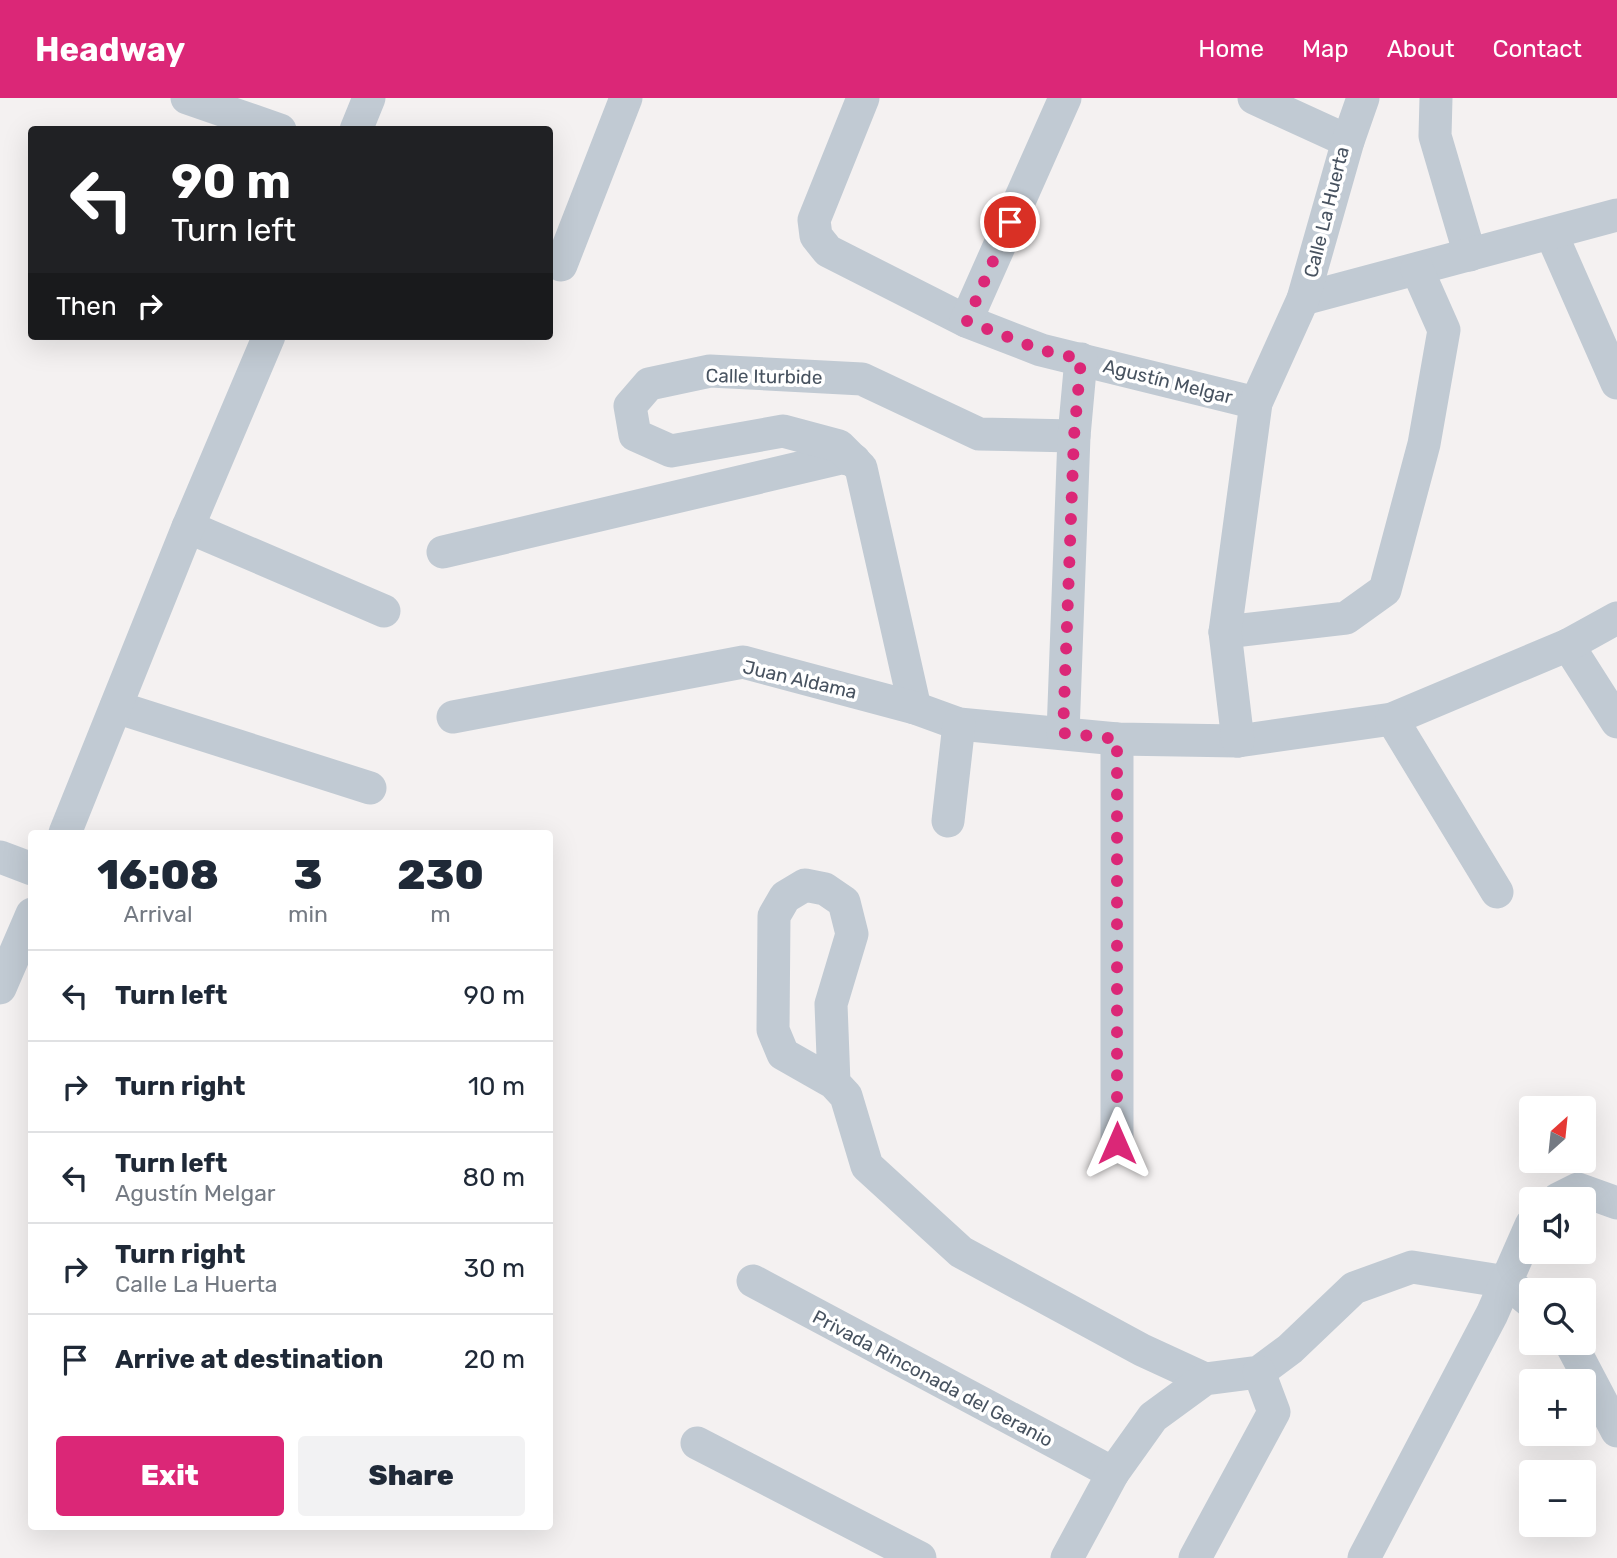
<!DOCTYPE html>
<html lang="en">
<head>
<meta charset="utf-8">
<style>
	:root { --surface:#fff; --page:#f2f2f3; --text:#1f2937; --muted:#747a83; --line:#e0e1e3; --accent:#db2777 }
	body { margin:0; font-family:Rubik,sans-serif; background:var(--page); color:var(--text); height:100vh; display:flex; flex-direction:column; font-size:26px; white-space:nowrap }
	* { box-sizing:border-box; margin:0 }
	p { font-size:23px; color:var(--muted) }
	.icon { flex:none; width:38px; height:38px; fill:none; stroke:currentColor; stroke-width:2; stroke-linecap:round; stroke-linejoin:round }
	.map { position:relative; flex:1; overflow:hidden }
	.sheet { position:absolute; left:28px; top:732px; width:525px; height:700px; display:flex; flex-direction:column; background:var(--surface); border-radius:7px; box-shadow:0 7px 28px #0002 }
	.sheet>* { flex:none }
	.top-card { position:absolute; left:28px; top:28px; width:525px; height:214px; border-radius:7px; box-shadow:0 7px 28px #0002; background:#202124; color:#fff; overflow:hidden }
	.needle { width:46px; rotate:27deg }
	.controls { position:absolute; left:1519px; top:998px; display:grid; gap:14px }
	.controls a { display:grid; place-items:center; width:77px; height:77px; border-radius:7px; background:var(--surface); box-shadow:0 7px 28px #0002; font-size:35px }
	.pin { position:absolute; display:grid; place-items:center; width:60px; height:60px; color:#fff; margin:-30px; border:4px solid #fff; border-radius:50%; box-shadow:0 2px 7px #0007 }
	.me { position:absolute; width:77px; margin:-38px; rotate:0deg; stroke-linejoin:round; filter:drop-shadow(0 0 5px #0008) }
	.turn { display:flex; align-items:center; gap:24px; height:147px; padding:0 28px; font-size:32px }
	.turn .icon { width:91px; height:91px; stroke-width:2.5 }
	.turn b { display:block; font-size:49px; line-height:60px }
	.then { display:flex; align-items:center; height:66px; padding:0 28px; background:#0003; gap:14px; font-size:26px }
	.eta { display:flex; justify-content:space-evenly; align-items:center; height:119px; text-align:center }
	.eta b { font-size:42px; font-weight:800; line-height:49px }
	.action { display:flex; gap:14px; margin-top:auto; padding:14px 28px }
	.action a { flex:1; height:80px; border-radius:7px; background:var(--accent); color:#fff; font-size:28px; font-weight:800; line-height:80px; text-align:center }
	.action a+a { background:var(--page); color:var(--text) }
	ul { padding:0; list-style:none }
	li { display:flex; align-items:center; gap:21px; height:91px; padding:0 28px; border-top:2px solid var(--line) }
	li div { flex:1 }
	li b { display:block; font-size:26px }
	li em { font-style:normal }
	header { display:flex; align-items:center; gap:42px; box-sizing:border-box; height:98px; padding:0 35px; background:var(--accent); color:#fff }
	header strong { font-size:33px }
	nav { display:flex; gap:38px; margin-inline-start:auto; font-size:24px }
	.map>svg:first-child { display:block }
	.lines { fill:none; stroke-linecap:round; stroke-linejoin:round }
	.minor { stroke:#c1cad3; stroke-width:33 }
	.route { stroke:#db2777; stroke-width:12; stroke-dasharray:0 21.6 }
	.labels { text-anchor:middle; stroke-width:7; stroke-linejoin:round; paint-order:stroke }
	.street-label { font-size:19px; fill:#485360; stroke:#fff }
</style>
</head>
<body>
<header>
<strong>Headway</strong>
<nav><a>Home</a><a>Map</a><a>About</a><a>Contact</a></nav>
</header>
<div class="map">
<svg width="1617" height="1460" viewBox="0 0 1617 1460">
	<rect width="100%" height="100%" fill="#f4f1f1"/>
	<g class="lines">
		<g class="minor">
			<path d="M 187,0 L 280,32"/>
			<path d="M 863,0 L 814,122 L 816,138 L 828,153 L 966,223 L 1041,252 L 1256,305"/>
			<path d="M 1254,0 L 1348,43"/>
			<path d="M 1436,0 L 1435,38 L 1470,157"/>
			<path d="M 356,32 L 369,0"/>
			<path d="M 1551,135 L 1617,285"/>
			<path d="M 561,167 L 626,0"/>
			<path d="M 1303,201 L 1617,117"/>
			<path d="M 966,223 L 1065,0"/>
			<path d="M 188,429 L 384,513"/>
			<path d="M 443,454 L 841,360 L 854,362"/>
			<path d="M 1225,534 L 1346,520 L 1385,492 L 1424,346 L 1444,232 L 1417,171"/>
			<path d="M 1568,547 L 1617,624"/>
			<path d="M 116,609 L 370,690"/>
			<path d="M 915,610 L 861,370 L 839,348 L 783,333 L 671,353 L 635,337 L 630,308 L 649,286 L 710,273 L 862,281 L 979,336 L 1074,338"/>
			<path d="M 453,619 L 743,564 L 915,610 L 959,626 L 1117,641 L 1238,643 L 1392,621 L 1568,547 L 1617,520"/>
			<path d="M 1392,621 L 1497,794"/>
			<path d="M 1063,635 L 1074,338 L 1081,261"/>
			<path d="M 1117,641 L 1117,1045"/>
			<path d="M 1238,643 L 1225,534 L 1256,305 L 1303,201 L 1348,43 L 1363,0"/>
			<path d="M 948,723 L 959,626"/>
			<path d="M 65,735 L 188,429 L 269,238"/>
			<path d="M 0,759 L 32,771"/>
			<path d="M 0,890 L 32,816"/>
			<path d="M 834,985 L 783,956 L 773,932 L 774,818 L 785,799 L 805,787 L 825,791 L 844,804 L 852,836 L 831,906 L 834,985 L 846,998 L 867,1068 L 961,1154 L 1142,1252 L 1205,1281"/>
			<path d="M 1558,1101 L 1578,1091 L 1617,1105"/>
			<path d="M 753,1183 L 1113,1375"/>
			<path d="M 1570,1244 L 1617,1333"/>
			<path d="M 697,1345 L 920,1460"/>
			<path d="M 1067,1460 L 1113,1375 L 1153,1319 L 1205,1281 L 1259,1274 L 1290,1251 L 1354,1190 L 1412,1169 L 1507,1184 L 1531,1204"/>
			<path d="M 1195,1460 L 1274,1314 L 1259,1274"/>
			<path d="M 1364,1460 L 1492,1216 L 1531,1127"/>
		</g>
	</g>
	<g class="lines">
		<path class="route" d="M 1010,124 L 967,223 L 1041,252 L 1081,261 L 1074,338 L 1063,635 L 1117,641 L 1117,1045"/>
	</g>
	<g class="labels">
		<g class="street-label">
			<text transform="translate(1326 114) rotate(-76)" y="7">Calle La Huerta</text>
			<text transform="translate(764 278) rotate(1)" y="7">Calle Iturbide</text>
			<text transform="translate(1168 283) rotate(14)" y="7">Agustín Melgar</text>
			<text transform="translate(800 581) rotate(13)" y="7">Juan Aldama</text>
			<text transform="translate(933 1280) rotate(28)" y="7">Privada Rinconada del Geranio</text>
		</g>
	</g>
</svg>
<div class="controls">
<a><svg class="needle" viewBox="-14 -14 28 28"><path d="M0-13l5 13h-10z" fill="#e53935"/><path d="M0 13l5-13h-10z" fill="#747a83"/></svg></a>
<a><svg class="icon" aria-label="sound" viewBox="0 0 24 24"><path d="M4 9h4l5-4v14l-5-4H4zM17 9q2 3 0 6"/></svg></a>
<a><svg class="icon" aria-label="search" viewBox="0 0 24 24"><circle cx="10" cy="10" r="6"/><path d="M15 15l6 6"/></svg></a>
<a>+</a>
<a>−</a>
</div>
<div class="pin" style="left:1010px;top:124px;background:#d93025"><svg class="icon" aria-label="arrive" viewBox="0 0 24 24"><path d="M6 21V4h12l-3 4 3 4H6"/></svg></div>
<svg class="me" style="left:1117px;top:1045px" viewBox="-20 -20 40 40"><path d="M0-17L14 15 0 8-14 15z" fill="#db2777" stroke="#fff" stroke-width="4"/></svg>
<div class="top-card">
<div class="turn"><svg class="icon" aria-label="left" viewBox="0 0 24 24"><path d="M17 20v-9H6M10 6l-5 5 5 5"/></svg><div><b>90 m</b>Turn left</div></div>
<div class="then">Then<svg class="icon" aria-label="right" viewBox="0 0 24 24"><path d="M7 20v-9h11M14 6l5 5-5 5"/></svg></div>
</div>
<section class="sheet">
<div class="eta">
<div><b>16:08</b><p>Arrival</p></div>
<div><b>3</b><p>min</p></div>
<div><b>230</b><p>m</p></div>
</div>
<ul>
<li><svg class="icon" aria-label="left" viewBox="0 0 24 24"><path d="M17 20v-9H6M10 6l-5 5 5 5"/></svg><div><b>Turn left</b></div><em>90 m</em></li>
<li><svg class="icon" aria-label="right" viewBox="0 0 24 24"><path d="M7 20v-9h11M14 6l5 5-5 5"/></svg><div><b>Turn right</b></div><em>10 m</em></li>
<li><svg class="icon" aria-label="left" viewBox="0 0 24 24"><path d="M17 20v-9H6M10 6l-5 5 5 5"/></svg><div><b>Turn left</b><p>Agustín Melgar</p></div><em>80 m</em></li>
<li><svg class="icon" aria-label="right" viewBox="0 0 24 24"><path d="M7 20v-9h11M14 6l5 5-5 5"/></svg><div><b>Turn right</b><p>Calle La Huerta</p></div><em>30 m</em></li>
<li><svg class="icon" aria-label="arrive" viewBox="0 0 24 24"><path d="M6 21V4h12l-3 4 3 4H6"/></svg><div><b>Arrive at destination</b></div><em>20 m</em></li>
</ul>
<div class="action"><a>Exit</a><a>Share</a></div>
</section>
</div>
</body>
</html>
